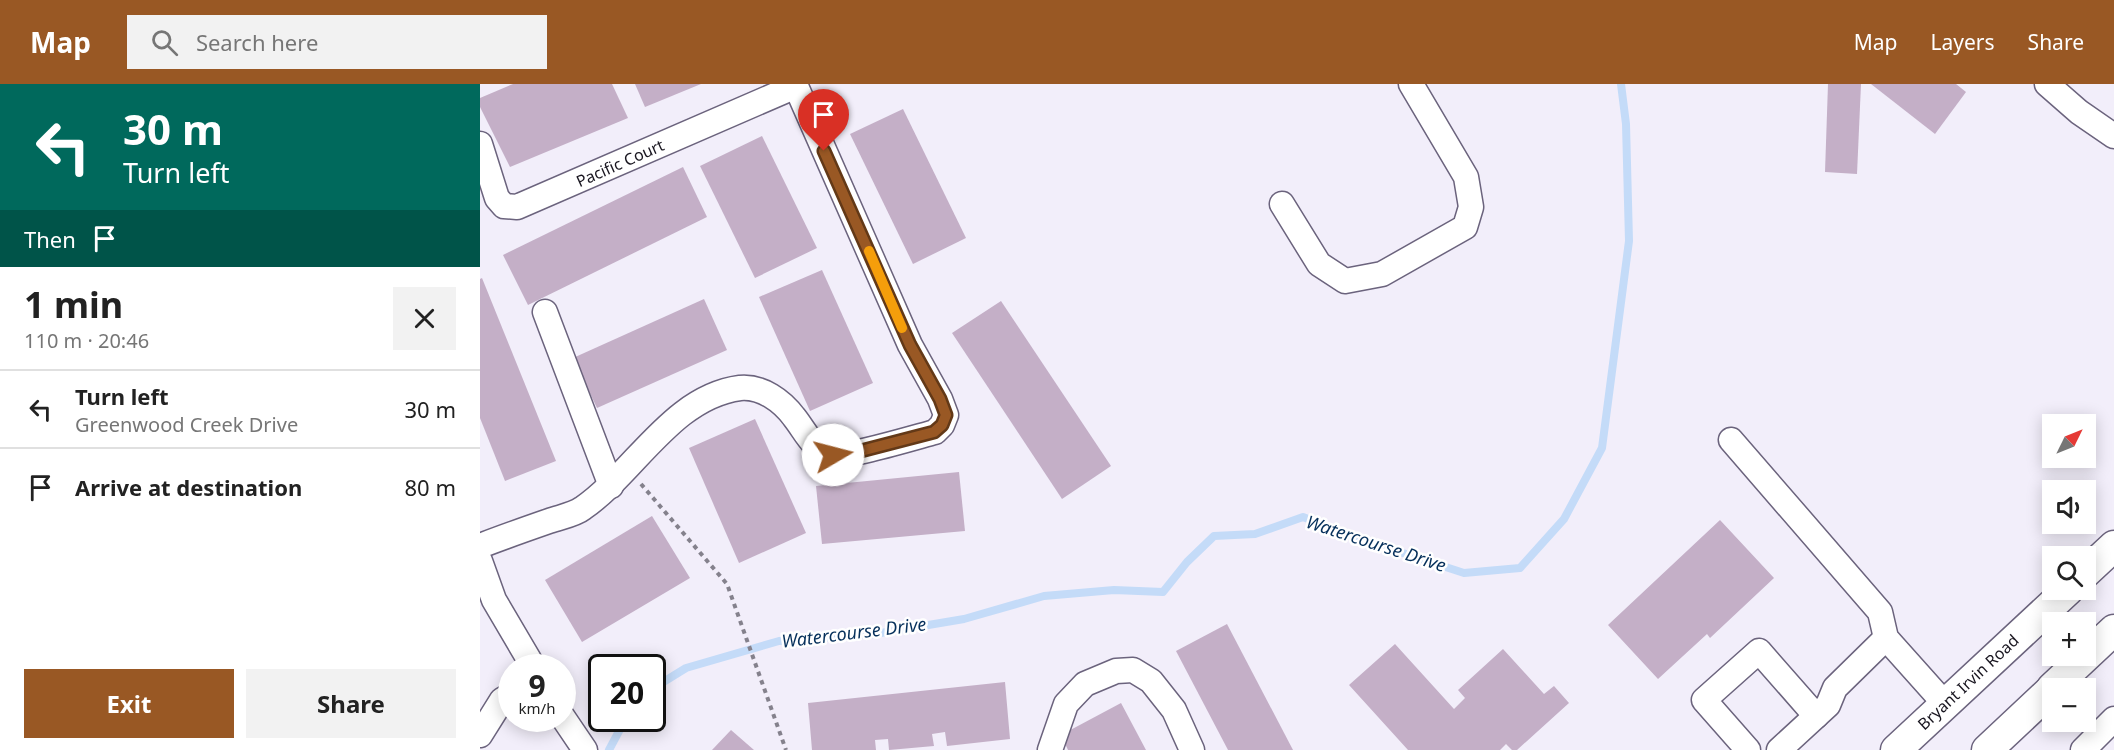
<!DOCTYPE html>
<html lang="en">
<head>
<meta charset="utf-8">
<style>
	:root { --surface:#fff; --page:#f2f2f2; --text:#222; --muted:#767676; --line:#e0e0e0; --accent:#995824 }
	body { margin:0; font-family:"Noto Sans",sans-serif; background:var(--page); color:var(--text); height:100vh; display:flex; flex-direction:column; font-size:22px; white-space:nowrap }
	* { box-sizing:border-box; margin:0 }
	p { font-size:20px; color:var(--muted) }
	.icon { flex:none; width:33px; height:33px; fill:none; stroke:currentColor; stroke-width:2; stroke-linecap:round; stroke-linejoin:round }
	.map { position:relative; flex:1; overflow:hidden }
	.details { display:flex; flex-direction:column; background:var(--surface); width:480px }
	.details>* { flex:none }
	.guide { background:#00695c; color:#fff; overflow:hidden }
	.needle { width:39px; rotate:47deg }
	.controls { position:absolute; left:1562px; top:330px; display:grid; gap:12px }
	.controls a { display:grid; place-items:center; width:54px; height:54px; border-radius:0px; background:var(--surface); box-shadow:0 3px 15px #0003; font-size:30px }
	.speed { position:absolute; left:18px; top:570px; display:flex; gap:12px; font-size:30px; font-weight:700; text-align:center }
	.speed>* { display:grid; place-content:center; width:78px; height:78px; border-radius:50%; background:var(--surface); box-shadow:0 3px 15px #0003; line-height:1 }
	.speed small { font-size:15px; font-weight:400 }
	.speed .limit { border:3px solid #111; border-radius:9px; background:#fff; color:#111 }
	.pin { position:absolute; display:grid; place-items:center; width:51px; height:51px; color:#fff; margin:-62px -26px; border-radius:50% 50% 50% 0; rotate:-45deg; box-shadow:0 0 6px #0007 }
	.pin .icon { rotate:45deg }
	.me { position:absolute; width:66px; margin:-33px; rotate:82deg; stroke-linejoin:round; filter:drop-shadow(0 0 4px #0008) }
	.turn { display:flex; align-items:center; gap:21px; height:126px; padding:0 24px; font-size:27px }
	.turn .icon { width:78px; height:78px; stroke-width:2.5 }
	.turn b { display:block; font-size:42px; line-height:51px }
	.then { display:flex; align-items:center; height:57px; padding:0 24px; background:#0003; gap:12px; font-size:22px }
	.round { display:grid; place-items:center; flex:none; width:63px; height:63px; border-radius:0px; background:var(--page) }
	.head { display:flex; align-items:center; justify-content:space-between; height:102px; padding:0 24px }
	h1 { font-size:36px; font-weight:700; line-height:45px }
	.primary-button { display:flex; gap:12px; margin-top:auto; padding:12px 24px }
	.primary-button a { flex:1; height:69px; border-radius:0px; background:var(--accent); color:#fff; font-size:24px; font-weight:700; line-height:69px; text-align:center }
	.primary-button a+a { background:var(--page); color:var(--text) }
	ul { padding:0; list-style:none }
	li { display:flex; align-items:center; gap:18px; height:78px; padding:0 24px; border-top:2px solid var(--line) }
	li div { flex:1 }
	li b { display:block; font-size:22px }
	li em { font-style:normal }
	header { display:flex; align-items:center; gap:36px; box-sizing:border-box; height:84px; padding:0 30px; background:var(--accent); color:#fff }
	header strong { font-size:28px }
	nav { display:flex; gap:33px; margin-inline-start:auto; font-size:21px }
	.search { width:420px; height:54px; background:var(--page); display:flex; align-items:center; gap:15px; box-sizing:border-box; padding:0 21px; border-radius:0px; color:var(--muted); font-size:22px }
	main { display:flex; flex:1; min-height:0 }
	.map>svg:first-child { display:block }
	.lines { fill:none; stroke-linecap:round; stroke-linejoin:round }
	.stream { stroke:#c4dbf8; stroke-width:8 }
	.building { fill:#c4afc7 }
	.minor-casing { stroke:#6b637d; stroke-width:27 }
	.major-casing { stroke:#6b637d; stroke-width:33 }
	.path { stroke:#84818c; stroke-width:4; stroke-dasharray:4.5 4.5; stroke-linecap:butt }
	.minor { stroke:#fff; stroke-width:24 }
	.major { stroke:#fff; stroke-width:30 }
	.route-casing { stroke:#633917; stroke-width:15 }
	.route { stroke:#995824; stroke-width:10 }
	.slow { stroke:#f59e0b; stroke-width:10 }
	.labels { text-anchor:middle; stroke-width:5; stroke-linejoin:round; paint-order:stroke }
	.street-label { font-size:16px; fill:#18151f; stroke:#fff }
	.water-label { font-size:18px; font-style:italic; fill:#06305b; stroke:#fff }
</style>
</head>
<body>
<header>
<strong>Map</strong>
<div class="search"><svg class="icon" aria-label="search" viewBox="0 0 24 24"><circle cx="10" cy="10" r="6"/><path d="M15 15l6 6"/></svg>Search here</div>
<nav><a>Map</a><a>Layers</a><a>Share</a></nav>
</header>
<main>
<section class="details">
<div class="guide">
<div class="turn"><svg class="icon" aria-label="left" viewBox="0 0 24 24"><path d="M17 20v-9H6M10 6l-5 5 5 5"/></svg><div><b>30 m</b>Turn left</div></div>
<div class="then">Then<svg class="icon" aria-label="arrive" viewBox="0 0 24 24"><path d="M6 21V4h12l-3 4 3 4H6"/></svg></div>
</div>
<div class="head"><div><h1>1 min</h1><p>110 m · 20:46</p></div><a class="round"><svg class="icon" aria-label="close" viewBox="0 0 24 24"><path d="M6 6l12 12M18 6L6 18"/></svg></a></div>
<ul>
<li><svg class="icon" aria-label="left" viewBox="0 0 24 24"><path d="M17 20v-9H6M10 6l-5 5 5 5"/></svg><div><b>Turn left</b><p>Greenwood Creek Drive</p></div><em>30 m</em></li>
<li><svg class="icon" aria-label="arrive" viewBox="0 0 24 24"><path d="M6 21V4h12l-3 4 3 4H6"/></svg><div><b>Arrive at destination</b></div><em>80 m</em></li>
</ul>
<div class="primary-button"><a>Exit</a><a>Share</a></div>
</section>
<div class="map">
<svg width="1634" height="666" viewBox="0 0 1634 666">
	<rect width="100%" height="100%" fill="#f2eefa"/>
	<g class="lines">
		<g class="stream">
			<path d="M 172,605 L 206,584 L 299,557 L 395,550 L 484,535 L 564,512 L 634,506 L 683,508 L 707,478 L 734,452 L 775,450 L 823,433 L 883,456 L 984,489 L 1040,484 L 1084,435 L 1122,364 L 1149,157 L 1146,40 L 1141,0"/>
			<path d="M 129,666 L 146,634"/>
		</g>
	</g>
	<g class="building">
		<path d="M 33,0 L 132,0 L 148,34 L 30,83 L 0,23 L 0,14 Z"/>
		<path d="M 155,0 L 221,0 L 165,23 Z"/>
		<path d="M 1348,0 L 1381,0 L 1377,90 L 1345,88 Z"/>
		<path d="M 1391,0 L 1476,0 L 1486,8 L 1455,50 Z"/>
		<path d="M 423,25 L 486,154 L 433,180 L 370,50 Z"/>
		<path d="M 282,52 L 337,164 L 275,194 L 220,82 Z"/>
		<path d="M 203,83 L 227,133 L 48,221 L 23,171 Z"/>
		<path d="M 342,186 L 393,299 L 330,327 L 279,213 Z"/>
		<path d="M 2,194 L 76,377 L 25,397 L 0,334 L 0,195 Z"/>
		<path d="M 224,215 L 247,266 L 117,324 L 93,274 Z"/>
		<path d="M 521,217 L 631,382 L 582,415 L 472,249 Z"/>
		<path d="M 275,335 L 326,449 L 259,479 L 209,364 Z"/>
		<path d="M 479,388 L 485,447 L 342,460 L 336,402 Z"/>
		<path d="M 172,432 L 210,494 L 102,558 L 65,496 Z"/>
		<path d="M 1240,436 L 1294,494 L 1230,554 L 1227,550 L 1178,595 L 1128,541 Z"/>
		<path d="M 747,540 L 813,666 L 748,666 L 696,567 Z"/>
		<path d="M 915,560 L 974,625 L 985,614 L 978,606 L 1023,565 L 1064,610 L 1074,602 L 1089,619 L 1037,666 L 1032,666 L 1026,660 L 1020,666 L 928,666 L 869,601 Z"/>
		<path d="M 525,598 L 530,655 L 467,662 L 465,648 L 452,650 L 454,662 L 409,666 L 408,655 L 395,656 L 396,666 L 332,666 L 328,619 Z"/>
		<path d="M 641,619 L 666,666 L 588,666 L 581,651 Z"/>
		<path d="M 251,646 L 274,666 L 232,666 Z"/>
	</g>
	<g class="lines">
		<g class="minor-casing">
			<g id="minor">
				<path d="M 1567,0 L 1599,28 L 1634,52"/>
				<path d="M 0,60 L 17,114 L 24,122 L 37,123 L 316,2"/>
				<path d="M 802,120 L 839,180 L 865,197 L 902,190 L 985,143 L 991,123 L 986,93 L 931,0"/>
				<path d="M 65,228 L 131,402"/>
				<path d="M 1251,356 L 1400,528 L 1406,554 L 1465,620"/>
				<path d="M 0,462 C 23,453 46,445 69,437 C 80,433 94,431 103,424 C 155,388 192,313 260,304 C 282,302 302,317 314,333 C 326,348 332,365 352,371 C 367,374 436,353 455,348 L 462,341 L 466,331 L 460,315 L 430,261 L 315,0"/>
				<path d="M 0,477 L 14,516 L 54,584"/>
				<path d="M 82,632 L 105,666"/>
				<path d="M 0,651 L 22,616 L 32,610"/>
				<path d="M 570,666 L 586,620 L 605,600 L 636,587 L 653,586 L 671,597 L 694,626 L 712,666"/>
				<path d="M 1268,666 L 1224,616 L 1279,567 L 1336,632"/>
				<path d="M 1299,666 L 1348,621 L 1355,604 L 1406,554"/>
				<path d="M 1603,666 L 1634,635"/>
			</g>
		</g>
		<g class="major-casing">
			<g id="major">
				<path d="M 1605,489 L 1634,462"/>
				<path d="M 1572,604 L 1634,546"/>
				<path d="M 1416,666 L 1588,506"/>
				<path d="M 1507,666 L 1572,605"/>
			</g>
		</g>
		<path class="path" d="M 161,400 L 247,500 L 306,666"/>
		<use href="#minor" class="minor"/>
		<use href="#major" class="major"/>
	</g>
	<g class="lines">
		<g class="route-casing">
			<path id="route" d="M 344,67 L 430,261 L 460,315 L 466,331 L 462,341 L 454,348 L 373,369 L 353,371"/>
		</g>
		<use href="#route" class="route"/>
		<path class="slow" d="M 389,167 L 422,244"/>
	</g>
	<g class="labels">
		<g class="street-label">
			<text transform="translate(140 79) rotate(-24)" y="6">Pacific Court</text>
			<text transform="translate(1488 598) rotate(-43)" y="6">Bryant Irvin Road</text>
		</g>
		<g class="water-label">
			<text transform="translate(896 460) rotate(18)" y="6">Watercourse Drive</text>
			<text transform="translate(374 549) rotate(-7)" y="6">Watercourse Drive</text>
		</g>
	</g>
</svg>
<div class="controls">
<a><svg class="needle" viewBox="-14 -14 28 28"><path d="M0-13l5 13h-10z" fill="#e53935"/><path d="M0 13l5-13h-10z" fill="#767676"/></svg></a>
<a><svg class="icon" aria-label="sound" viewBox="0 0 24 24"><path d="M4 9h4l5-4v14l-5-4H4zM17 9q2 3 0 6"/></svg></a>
<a><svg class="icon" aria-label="search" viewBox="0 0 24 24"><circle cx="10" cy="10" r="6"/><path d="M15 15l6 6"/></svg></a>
<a>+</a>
<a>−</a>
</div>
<div class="speed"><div>9<small>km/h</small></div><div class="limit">20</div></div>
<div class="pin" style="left:344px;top:67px;background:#d93025"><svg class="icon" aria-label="arrive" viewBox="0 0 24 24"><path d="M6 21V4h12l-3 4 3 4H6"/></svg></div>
<svg class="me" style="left:353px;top:371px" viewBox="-20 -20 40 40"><circle r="19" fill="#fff"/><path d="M0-13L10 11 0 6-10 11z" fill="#995824"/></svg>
</div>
</main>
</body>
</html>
